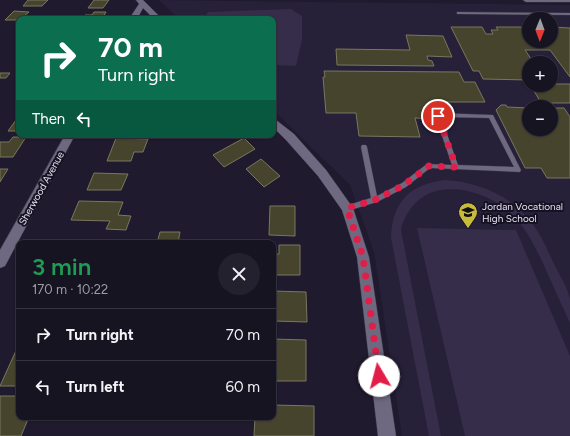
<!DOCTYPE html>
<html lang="en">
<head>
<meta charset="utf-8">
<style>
	:root { --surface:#171422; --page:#24212f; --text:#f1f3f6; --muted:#9e9ea5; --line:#363340 }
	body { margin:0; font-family:Figtree,sans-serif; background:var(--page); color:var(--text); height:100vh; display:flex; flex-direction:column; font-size:15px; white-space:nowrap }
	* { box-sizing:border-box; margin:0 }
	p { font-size:13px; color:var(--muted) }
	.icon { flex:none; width:22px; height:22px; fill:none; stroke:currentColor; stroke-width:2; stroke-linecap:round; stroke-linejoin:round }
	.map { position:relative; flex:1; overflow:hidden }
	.panel { position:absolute; left:16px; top:240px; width:260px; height:180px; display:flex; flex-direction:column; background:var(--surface); border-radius:8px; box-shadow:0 1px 3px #0004,0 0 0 1px var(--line) }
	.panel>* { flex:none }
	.top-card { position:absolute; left:16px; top:16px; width:260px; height:122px; border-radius:8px; box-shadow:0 1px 3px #0004,0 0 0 1px var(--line); background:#0b6e4f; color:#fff; overflow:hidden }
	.needle { width:26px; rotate:181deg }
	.controls { position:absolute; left:522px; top:12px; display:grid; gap:8px }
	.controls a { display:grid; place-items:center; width:36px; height:36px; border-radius:50%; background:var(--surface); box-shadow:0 1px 3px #0004,0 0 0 1px var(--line); font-size:20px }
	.pin { position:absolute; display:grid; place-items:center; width:34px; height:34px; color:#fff; margin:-17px; border:2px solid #fff; border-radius:50%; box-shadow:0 1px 4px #0007 }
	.me { position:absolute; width:44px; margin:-22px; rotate:352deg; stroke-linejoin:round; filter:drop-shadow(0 0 3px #0008) }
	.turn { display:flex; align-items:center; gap:14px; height:84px; padding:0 16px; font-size:18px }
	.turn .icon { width:52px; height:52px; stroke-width:2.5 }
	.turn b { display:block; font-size:28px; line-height:34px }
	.then { display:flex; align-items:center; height:38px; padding:0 16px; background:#0003; gap:8px; font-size:15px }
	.round { display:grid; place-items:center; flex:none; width:42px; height:42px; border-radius:21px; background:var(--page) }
	.head { display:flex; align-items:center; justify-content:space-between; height:68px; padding:0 16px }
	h1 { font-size:24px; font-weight:600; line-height:30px; color:#1e9e55 }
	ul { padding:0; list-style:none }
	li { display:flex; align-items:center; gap:12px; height:52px; padding:0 16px; border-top:1px solid var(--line) }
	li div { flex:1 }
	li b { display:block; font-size:15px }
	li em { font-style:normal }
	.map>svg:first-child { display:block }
	.built { fill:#272039; fill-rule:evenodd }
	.green { fill:#352d4a }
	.building { fill:#47442d; stroke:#79775e }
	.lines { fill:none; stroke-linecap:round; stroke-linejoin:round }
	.lane-casing { stroke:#393645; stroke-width:1 }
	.street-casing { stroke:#393645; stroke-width:1 }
	.lane { fill:#6e6880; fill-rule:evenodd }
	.street { fill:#6e6880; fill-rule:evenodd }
	.route { stroke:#e11d48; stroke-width:7; stroke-dasharray:0 12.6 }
	.labels { text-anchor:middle; stroke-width:4; stroke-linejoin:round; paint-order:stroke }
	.street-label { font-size:10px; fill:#e5e2f0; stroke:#161123 }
	.poi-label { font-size:10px; fill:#e5e2f0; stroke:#161123; text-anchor:start }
</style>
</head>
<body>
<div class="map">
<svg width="570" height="436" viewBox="0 0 570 436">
	<rect width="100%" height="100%" fill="#1f1a2d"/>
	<path class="built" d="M 159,0 L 570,5 L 570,436 L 402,436 L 374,252 L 350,185 L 273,110 L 273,19 L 179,19 ZM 529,19 L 551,19 L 551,41 L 529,41 ZM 529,63 L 551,63 L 551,85 L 529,85 ZM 529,107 L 551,107 L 551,129 L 529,129 Z"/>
	<g class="green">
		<path d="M 291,9 L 302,16 L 302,40 L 296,66 L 273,65 L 273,19 L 204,19 L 208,12 Z"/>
		<path d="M 445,180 C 478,182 510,195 531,222 C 541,234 547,249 553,262 C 558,272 568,288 570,299 C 570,306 570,315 570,323 C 562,306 554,288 546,270 C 530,235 517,208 478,194 C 464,189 450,188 436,191 C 419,195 404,213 401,230 L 441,436 L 429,436 L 391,238 C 392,202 410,184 445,180 Z"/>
		<path d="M 417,228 L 516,230 L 570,356 L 570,436 L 465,436 Z"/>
	</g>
	<g class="building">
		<path d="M 28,0 L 48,0 L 42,6 L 23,6 Z"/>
		<path d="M 94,0 L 109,0 L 103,8 L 88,8 Z"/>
		<path d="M 14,11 L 29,12 L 19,20 L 5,20 Z"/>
		<path d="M 94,12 L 106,12 L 102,19 L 83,19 L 85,15 L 92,15 Z"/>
		<path d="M 451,27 L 482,27 L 486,34 L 493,34 L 491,30 L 498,30 L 496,27 L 529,27 L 529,41 L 551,41 L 551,27 L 570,28 L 570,77 L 550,50 L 525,50 L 534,63 L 529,63 L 529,80 L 483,79 L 479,71 L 473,71 Z"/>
		<path d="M 406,35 L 443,36 L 452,57 L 427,56 L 428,60 L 432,61 L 434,66 L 337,65 L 336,49 L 410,50 Z"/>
		<path d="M 324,71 L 459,72 L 464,82 L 475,82 L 485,102 L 434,102 L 438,113 L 433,113 L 435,119 L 415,118 L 420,137 L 359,136 L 356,113 L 326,113 L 323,77 L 325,77 Z"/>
		<path d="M 0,73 L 10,73 L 6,78 L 0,78 Z"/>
		<path d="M 551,84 L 570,84 L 570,103 L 548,103 L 546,101 L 540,101 L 534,91 L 541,91 L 537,85 Z"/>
		<path d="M 501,105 L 506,105 L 507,107 L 529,108 L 529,129 L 551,129 L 551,108 L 564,108 L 570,117 L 570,178 L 547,178 L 541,168 L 525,168 L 496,110 Z"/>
		<path d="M 19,116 L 19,131 L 8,131 Z"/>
		<path d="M 13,137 L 26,137 L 13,157 L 0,157 L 0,142 L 9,142 Z"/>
		<path d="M 116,138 L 148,139 L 143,152 L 134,152 L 131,161 L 107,161 Z"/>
		<path d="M 244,138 L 255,149 L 224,167 L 213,155 Z"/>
		<path d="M 261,159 L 280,176 L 264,187 L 246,169 Z"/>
		<path d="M 0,169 L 8,169 L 0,182 Z"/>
		<path d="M 94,173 L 128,174 L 121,190 L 87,190 Z"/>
		<path d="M 79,201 L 123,202 L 118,215 L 131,216 L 126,230 L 106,229 L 110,221 L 71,220 Z"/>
		<path d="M 270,206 L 295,206 L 295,236 L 269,235 Z"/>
		<path d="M 160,232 L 180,232 L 178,243 L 157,243 Z"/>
		<path d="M 279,245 L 300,245 L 300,275 L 273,275 L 273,254 L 279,254 Z"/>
		<path d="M 273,291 L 306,292 L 307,322 L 273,321 Z"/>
		<path d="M 273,339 L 306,340 L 306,381 L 273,381 Z"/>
		<path d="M 19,344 L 19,386 L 0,386 Z"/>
		<path d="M 0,396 L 19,396 L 19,417 L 29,417 L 21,436 L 0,436 Z"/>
		<path d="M 273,405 L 314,406 L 314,436 L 254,436 L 255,417 L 273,417 Z"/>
	</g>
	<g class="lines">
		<g class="lane-casing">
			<g id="lane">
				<path d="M 457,12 L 570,13 L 570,15 L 458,14 L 457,14 Z"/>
				<path d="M 438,113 L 493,115 L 521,170 L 520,172 L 430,168 L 406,187 L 377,202 L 347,211 L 345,210 L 344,208 L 345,206 L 371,198 L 361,147 L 362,145 L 366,145 L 367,147 L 377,196 L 402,183 L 427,164 L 452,165 L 435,115 ZM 441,117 L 489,118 L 514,167 L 458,165 Z"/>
			</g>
		</g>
		<g class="street-casing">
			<g id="street">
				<path d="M 136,0 L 143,0 L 162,19 L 154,19 L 143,8 L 137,19 L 129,19 L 139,4 Z"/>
				<path d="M 523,0 L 570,0 L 570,2 L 526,2 Z"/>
				<path d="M 273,119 L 276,120 L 294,134 L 326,170 L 353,208 L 369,257 L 396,436 L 378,436 L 357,257 L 342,210 L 318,176 L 286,140 L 273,127 Z"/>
				<path d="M 65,135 L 75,135 L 5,266 L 0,268 L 0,250 Z"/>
			</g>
		</g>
		<use href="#lane" class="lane"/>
		<use href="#street" class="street"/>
	</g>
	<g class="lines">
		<path class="route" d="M 379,376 L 363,257 L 347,208 L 375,200 L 404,185 L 429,166 L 456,167 L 438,116"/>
	</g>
	<defs>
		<g id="school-pin" transform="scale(1)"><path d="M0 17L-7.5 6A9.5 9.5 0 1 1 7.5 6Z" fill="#c8bb3b" stroke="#161123"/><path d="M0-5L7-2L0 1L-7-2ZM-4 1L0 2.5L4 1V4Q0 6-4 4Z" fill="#111"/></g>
	</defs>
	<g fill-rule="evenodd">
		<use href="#school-pin" x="468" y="212"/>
	</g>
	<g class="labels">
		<g class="street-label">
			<text transform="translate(41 188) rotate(-61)" y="4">Sherwood Avenue</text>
		</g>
		<g class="poi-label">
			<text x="482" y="210">Jordan Vocational<tspan x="482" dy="12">High School</tspan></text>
		</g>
	</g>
</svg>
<div class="controls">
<a><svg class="needle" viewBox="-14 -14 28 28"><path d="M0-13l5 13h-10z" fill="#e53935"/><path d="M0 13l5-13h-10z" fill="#9e9ea5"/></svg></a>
<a>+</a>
<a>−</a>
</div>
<div class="pin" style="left:438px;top:116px;background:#d93025"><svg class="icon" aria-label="arrive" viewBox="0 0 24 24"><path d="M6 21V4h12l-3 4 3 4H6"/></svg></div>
<svg class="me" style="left:379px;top:376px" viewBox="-20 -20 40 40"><circle r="19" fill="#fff"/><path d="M0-13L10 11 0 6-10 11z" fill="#e11d48"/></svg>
<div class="top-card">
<div class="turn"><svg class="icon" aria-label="right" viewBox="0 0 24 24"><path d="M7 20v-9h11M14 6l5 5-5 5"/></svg><div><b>70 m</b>Turn right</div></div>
<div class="then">Then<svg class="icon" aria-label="left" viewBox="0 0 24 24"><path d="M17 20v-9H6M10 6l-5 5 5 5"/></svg></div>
</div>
<section class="panel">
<div class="head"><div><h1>3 min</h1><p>170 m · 10:22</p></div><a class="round"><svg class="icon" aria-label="close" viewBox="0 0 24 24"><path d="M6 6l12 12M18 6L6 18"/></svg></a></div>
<ul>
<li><svg class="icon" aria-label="right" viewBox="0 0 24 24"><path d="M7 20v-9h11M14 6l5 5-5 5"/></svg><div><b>Turn right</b></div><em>70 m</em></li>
<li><svg class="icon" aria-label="left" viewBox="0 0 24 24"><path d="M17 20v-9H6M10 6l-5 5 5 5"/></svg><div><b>Turn left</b></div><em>60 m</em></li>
</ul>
</section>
</div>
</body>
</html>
